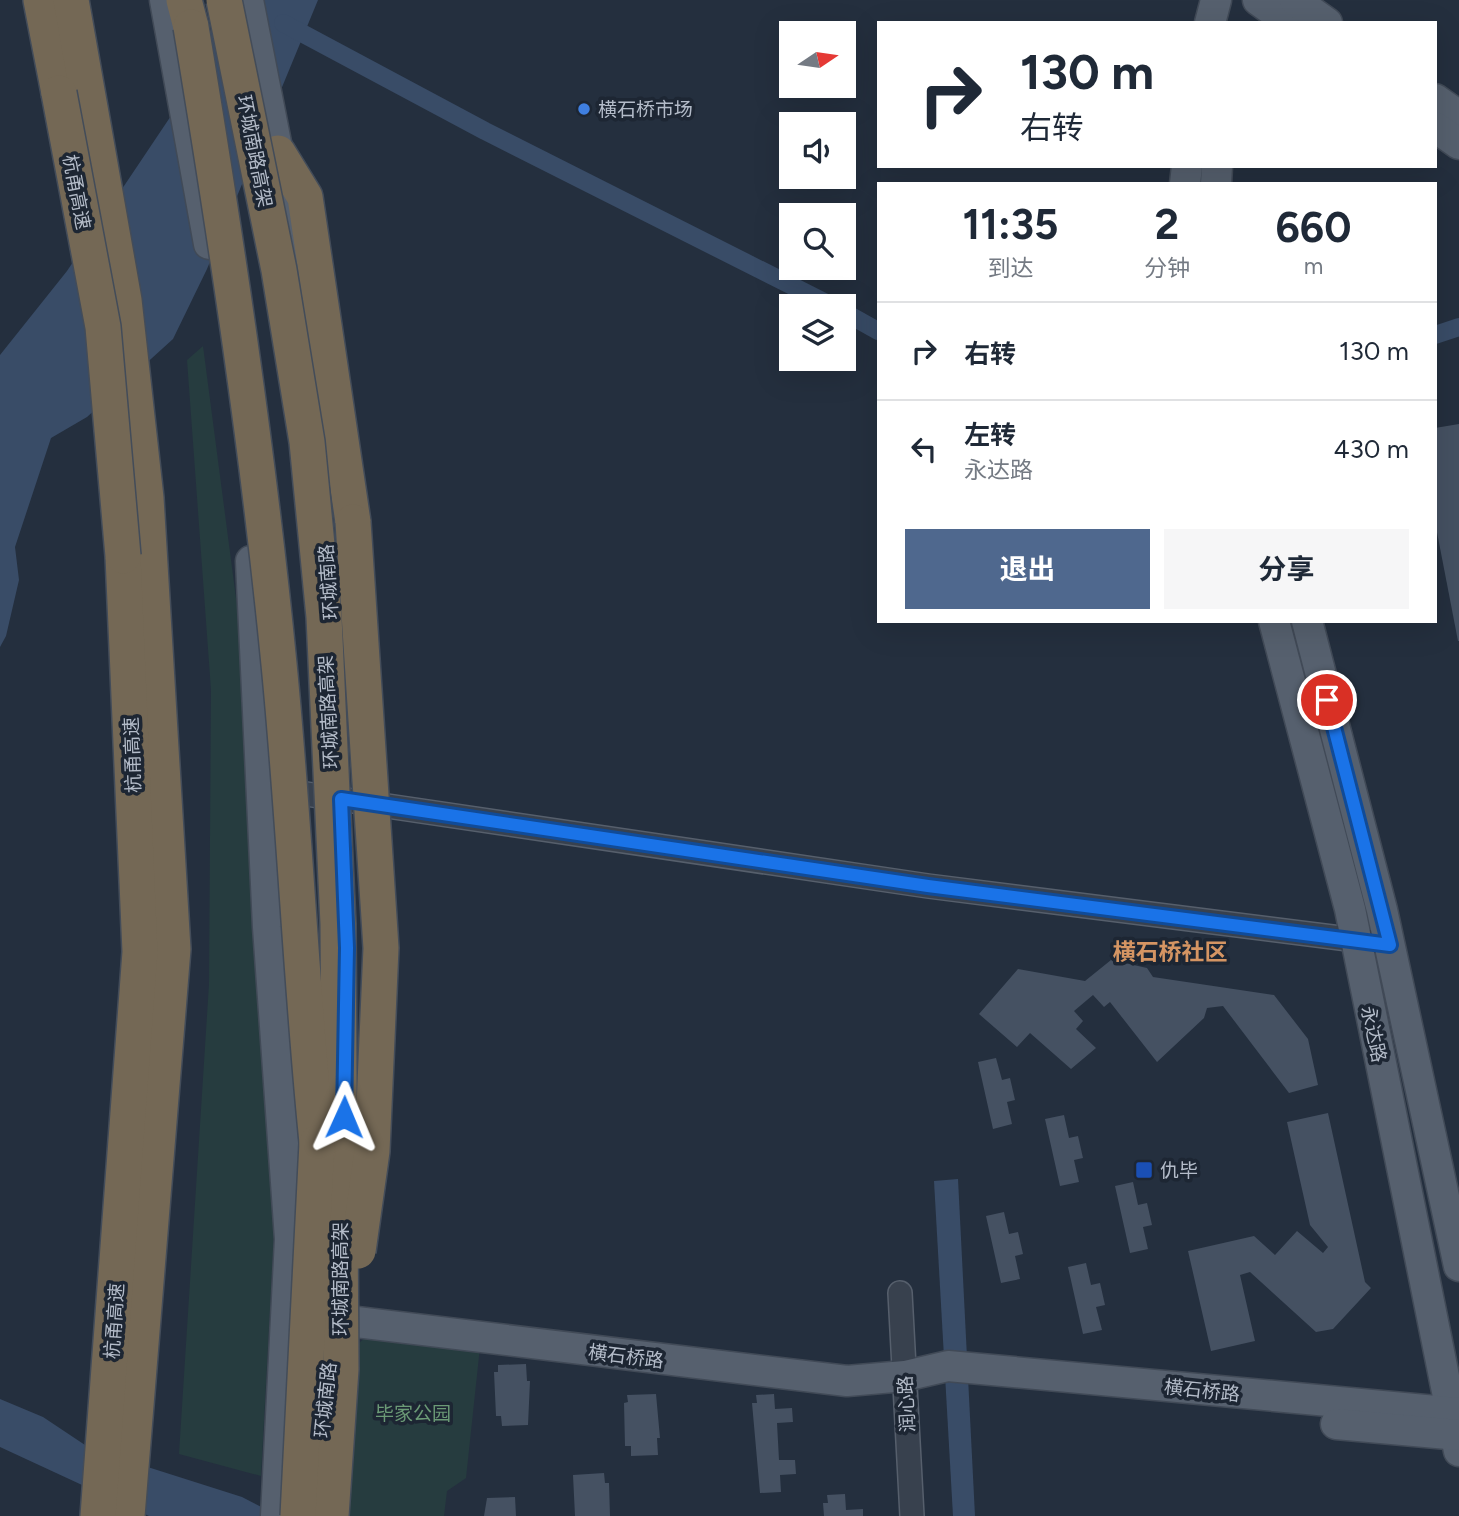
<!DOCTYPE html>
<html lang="zh">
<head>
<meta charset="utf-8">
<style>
	:root { --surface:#fff; --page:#f6f6f7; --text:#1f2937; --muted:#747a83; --line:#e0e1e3; --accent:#4f688e }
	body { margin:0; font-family:Figtree,"Noto Sans SC",sans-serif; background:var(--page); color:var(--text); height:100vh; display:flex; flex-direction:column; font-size:26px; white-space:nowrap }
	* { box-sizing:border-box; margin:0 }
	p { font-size:23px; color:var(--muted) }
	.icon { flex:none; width:38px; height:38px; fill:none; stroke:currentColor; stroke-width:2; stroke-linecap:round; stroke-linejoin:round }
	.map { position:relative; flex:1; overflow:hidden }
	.details { position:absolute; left:877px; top:182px; width:560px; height:441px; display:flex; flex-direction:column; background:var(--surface); border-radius:0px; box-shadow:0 7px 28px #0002 }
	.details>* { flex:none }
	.banner { position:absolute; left:877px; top:21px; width:560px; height:147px; border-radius:0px; box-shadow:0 7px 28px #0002; background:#fff; color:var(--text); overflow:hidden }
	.needle { width:46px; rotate:77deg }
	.buttons { position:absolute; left:779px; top:21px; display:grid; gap:14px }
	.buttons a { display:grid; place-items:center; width:77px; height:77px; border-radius:0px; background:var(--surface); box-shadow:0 7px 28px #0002; font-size:35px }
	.pin { position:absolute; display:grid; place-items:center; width:60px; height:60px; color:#fff; margin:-30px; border:4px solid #fff; border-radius:50%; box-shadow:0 2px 7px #0007 }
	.me { position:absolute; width:77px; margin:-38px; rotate:1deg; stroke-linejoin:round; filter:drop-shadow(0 0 5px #0008) }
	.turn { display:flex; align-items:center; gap:24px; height:147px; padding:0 28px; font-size:32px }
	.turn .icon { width:91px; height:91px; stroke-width:2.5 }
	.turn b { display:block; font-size:49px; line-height:60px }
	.eta { display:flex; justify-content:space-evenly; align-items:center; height:119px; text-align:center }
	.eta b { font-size:42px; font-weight:700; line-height:49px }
	.button { display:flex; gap:14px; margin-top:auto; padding:14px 28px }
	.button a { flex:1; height:80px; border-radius:0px; background:var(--accent); color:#fff; font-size:28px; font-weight:700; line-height:80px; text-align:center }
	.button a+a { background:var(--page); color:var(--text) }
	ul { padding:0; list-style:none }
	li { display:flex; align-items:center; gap:21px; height:98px; padding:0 28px; border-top:2px solid var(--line) }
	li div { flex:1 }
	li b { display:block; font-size:26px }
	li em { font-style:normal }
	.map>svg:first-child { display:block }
	.green { fill:#263c3f }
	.water { fill:#394c67 }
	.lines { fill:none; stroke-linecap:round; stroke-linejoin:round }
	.canal { stroke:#394c67; stroke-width:18 }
	.building { fill:#455162 }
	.minor-casing { stroke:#565f6c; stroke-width:26 }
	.major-casing { stroke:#414a57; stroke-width:33 }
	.highway-casing { stroke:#434c59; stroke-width:38 }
	.minor { stroke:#38414e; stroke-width:23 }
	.major { stroke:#56606e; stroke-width:30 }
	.highway { stroke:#746855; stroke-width:35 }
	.highway-bridge-casing { stroke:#434c59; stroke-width:38; stroke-linecap:butt }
	.highway-bridge { stroke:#746855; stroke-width:35 }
	.route-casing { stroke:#114b97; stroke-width:18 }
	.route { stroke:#1a73e8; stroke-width:12 }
	.shop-dot { fill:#3f7fe0; stroke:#1d2633; stroke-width:2.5 }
	.transit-dot { fill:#1a4fb4; stroke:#1d2633; stroke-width:2.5 }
	.labels { text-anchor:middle; stroke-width:7; stroke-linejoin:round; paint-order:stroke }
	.poi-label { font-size:19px; fill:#b4bcc9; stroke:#1d2633; text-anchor:start }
	.street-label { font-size:19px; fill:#b4bcc9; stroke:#1d2633 }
	.park-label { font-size:19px; fill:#6b9a76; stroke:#1d2633 }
	.quarter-label { font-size:23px; font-weight:bold; fill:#d59563; stroke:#1d2633 }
</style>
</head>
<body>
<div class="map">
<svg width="1459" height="1516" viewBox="0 0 1459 1516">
	<rect width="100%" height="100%" fill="#242f3e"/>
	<g class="green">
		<path d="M 203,346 L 250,705 L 276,1199 L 261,1476 L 179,1454 L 209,984 L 211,690 L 187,360 Z"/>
		<path d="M 368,1335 L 480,1347 L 466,1478 L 447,1491 L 444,1516 L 346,1516 L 358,1344 Z"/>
	</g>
	<g class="water">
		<path d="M 222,0 L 318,0 L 207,269 L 173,339 L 87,417 L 51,438 L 15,547 L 19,580 L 6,636 L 0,647 L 0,355 L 67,271 L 189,89 Z"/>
		<path d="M 958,1179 L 975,1516 L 953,1516 L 934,1181 Z"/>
		<path d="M 0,1399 L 43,1417 L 91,1449 L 242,1497 L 279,1516 L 149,1516 L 0,1447 Z"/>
	</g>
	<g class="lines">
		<g class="canal">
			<path d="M 283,23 L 485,131 L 832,306"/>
			<path d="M 844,312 L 878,331"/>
			<path d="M 1435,335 L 1459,327"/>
		</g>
	</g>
	<g class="building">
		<path d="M 1459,424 L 1459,641 L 1458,641 L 1435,522 L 1435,428 Z"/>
		<path d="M 1111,960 L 1147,968 L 1153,977 L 1274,995 L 1308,1039 L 1318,1085 L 1289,1093 L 1223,1006 L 1207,1008 L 1204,1018 L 1157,1062 L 1110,1002 L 1104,1007 L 1093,995 L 1074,1011 L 1083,1021 L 1076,1029 L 1096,1048 L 1071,1069 L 1030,1033 L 1017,1047 L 979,1014 L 1018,969 L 1085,981 Z"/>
		<path d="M 996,1058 L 1002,1080 L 1010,1078 L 1015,1100 L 1007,1102 L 1012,1124 L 993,1129 L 978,1062 Z"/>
		<path d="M 1328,1113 L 1365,1282 L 1371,1288 L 1333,1329 L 1316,1332 L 1250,1272 L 1240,1275 L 1255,1341 L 1211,1351 L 1188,1251 L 1254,1236 L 1275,1255 L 1297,1231 L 1323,1253 L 1328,1247 L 1310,1225 L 1287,1122 Z"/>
		<path d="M 1064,1115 L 1069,1138 L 1078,1136 L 1083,1158 L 1074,1160 L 1079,1182 L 1060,1186 L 1045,1119 Z"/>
		<path d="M 1133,1182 L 1138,1205 L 1147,1203 L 1152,1225 L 1143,1227 L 1148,1249 L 1130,1253 L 1115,1186 Z"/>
		<path d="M 1004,1212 L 1009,1234 L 1018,1232 L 1023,1254 L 1015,1256 L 1020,1279 L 1001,1283 L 986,1216 Z"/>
		<path d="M 1086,1263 L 1091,1285 L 1100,1283 L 1105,1305 L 1096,1307 L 1102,1330 L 1083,1334 L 1068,1267 Z"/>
		<path d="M 526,1364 L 527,1381 L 530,1381 L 528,1425 L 502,1426 L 501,1416 L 496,1416 L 494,1372 L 498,1372 L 498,1365 Z"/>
		<path d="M 656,1394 L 660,1438 L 657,1438 L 658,1455 L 631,1456 L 631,1446 L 625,1446 L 624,1403 L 628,1402 L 627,1395 Z"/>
		<path d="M 774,1394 L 775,1409 L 792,1408 L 793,1422 L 777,1423 L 779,1460 L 795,1460 L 796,1474 L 780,1475 L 781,1492 L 760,1493 L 752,1403 L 757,1403 L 756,1395 Z"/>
		<path d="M 604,1473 L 605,1483 L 609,1483 L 610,1516 L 575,1516 L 573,1475 Z"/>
		<path d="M 845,1494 L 846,1510 L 863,1509 L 863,1516 L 824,1516 L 823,1503 L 828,1503 L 827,1495 Z"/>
		<path d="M 515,1497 L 516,1516 L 484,1516 L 487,1498 Z"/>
	</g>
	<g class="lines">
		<g class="minor-casing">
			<g id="minor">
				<path d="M 279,790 L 928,886 L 1372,942"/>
				<path d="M 900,1293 L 912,1516"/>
			</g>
		</g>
		<g class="major-casing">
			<g id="major">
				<path d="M 165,0 L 209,244"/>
				<path d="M 248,0 L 278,153 L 297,282"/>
				<path d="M 1258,0 L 1290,23"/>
				<path d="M 1295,0 L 1327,23"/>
				<path d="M 1210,23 L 1216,0"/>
				<path d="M 1435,99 L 1459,116"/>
				<path d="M 1435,127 L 1459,144"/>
				<path d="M 1185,184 L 1187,166"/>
				<path d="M 1216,184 L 1217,166"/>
				<path d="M 251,561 L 268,927 L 290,1239 L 276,1516"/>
				<path d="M 1274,621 L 1350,909 L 1459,1451"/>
				<path d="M 1307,621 L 1382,910 L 1459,1266"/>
				<path d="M 348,1321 L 847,1381 L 905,1376 L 948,1366 L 1459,1413"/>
				<path d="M 1336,1424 L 1459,1435"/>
			</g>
		</g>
		<g class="highway-casing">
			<g id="highway">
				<path d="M 41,0 L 59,93"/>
				<path d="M 71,0 L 124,300 L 146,498 L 173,949 L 127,1516"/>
				<path d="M 184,0 L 191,27"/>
				<path d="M 278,153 L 305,197 L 353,522"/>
				<path d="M 98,1516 L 140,952 L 123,556"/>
			</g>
		</g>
		<use href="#minor" class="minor"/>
		<use href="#major" class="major"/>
		<use href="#highway" class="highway"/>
		<g class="highway-bridge-casing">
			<g id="highway-bridge">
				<path d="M 224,0 L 279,270 L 307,442 L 324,617 L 338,924 L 341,1369 L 331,1516"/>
				<path d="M 191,27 C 226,238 258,450 279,664 C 295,826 301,989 318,1152"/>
				<path d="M 59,93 L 103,327 L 123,556"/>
				<path d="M 353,522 L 381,948 L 372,1151 L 358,1251"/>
				<path d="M 298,1516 L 317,1143"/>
			</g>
		</g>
		<use href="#highway-bridge" class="highway-bridge"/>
	</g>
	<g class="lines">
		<g class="route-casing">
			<path id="route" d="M 344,1117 L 347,948 L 341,799 L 928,886 L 1390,945 L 1327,700"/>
		</g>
		<use href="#route" class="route"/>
	</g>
	<circle class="shop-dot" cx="584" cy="109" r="7"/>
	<rect class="transit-dot" x="1135" y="1161" width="18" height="18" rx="3.5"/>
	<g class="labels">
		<g class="poi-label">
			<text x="598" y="116">横石桥市场</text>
			<text x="1160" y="1177">仇毕</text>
		</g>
		<g class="street-label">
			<text transform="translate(255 151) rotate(79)" y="7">环城南路高架</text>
			<text transform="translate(77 192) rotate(79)" y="7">杭甬高速</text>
			<text transform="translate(328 582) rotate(-94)" y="7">环城南路</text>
			<text transform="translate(328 712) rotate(-93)" y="7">环城南路高架</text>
			<text transform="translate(132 755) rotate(-92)" y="7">杭甬高速</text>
			<text transform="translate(1374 1034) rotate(78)" y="7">永达路</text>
			<text transform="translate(340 1279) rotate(-90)" y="7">环城南路高架</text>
			<text transform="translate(114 1321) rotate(-86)" y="7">杭甬高速</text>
			<text transform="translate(626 1356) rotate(7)" y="7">横石桥路</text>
			<text transform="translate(1202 1390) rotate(6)" y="7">横石桥路</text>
			<text transform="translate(325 1400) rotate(-84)" y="7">环城南路</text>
			<text transform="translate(906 1404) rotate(-93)" y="7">润心路</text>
		</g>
		<g class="park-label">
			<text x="413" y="1420">毕家公园</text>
		</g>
		<g class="quarter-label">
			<text x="1170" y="960">横石桥社区</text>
		</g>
	</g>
</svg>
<div class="buttons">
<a><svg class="needle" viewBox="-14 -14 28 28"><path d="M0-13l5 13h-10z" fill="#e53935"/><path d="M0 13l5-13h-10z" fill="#747a83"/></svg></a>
<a><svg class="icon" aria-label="sound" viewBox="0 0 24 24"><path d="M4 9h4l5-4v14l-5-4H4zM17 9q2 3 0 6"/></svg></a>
<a><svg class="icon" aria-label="search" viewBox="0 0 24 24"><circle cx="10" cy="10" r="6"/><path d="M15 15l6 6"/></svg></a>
<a><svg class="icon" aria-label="layers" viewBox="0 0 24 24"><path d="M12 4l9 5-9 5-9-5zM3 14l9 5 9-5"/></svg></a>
</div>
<div class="pin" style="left:1327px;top:700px;background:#d93025"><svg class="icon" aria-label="arrive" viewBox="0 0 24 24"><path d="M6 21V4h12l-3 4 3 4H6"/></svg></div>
<svg class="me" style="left:344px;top:1117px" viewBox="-20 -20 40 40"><path d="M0-17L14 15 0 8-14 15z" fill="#1a73e8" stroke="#fff" stroke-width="4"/></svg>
<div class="banner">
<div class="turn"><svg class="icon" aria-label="right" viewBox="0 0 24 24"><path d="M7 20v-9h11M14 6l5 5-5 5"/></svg><div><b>130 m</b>右转</div></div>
</div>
<section class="details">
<div class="eta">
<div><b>11:35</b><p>到达</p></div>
<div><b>2</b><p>分钟</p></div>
<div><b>660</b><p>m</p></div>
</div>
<ul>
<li><svg class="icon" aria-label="right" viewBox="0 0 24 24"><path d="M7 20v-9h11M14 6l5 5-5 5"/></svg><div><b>右转</b></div><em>130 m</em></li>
<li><svg class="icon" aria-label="left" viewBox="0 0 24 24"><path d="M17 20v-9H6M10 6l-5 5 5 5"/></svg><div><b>左转</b><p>永达路</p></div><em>430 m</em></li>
</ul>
<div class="button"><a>退出</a><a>分享</a></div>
</section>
</div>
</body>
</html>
